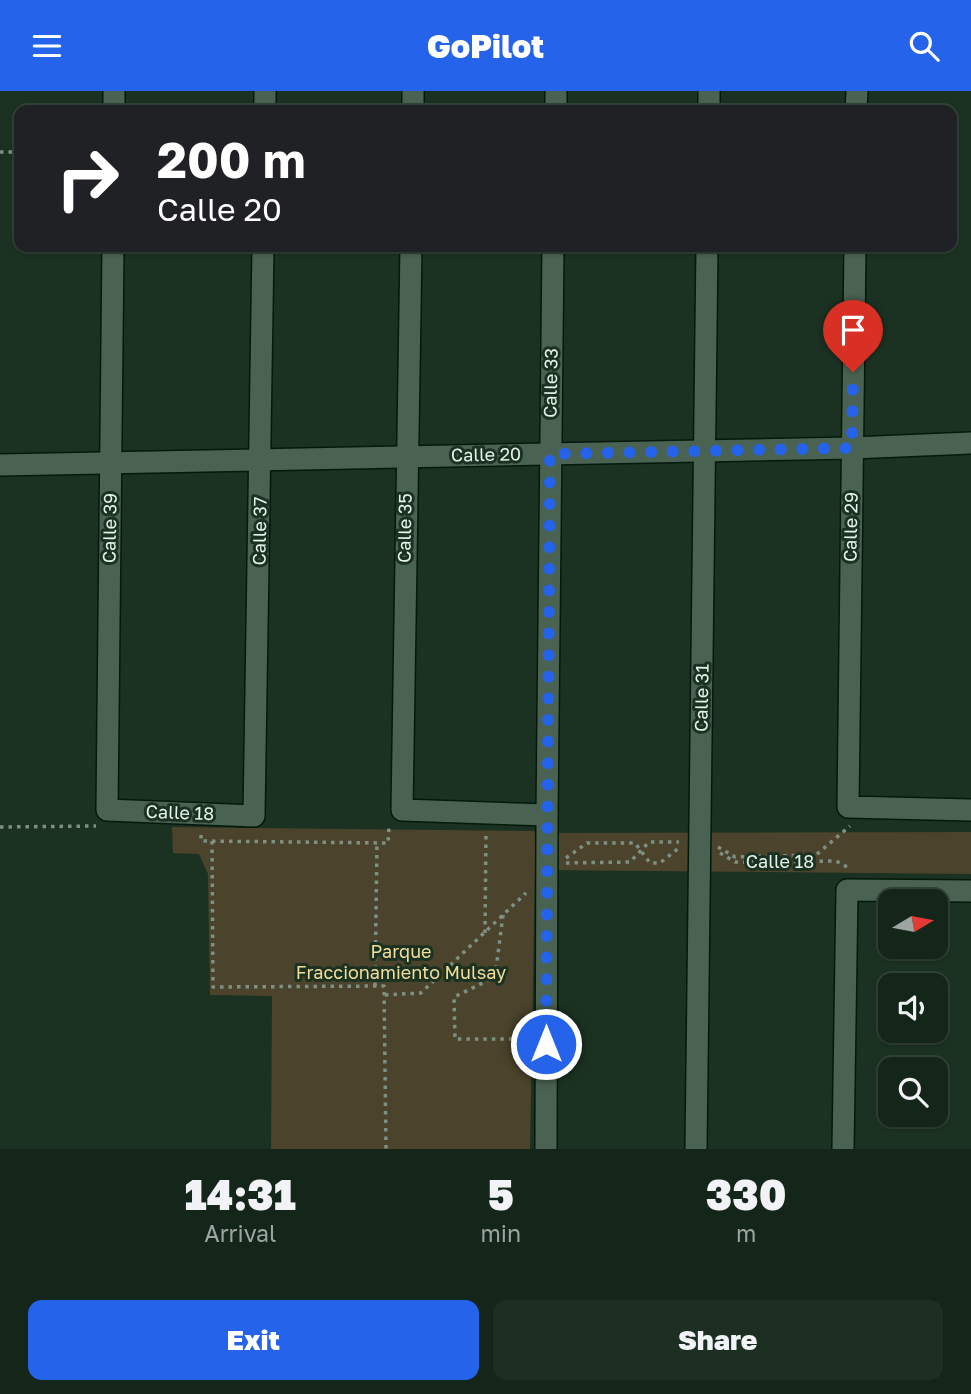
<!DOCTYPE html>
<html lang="en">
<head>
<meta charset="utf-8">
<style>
	:root { --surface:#14261a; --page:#1d2e23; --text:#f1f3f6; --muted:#9da5a2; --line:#334339; --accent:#2563eb }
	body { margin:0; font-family:"Golos Text",sans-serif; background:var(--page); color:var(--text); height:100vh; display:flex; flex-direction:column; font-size:26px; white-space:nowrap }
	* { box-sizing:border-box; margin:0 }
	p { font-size:23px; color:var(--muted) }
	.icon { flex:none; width:38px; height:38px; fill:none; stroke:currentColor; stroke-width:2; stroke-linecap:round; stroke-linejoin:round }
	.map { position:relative; height:1058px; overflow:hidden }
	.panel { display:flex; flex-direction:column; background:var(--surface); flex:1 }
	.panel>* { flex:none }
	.guide { position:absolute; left:14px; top:14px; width:943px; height:147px; border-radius:14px; box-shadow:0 2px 5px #0004,0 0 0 2px var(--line); background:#202124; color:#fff; overflow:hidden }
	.needle { width:46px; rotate:80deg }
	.tools { position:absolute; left:878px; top:798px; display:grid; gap:14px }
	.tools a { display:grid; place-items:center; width:70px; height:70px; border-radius:14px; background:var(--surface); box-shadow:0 2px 5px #0004,0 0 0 2px var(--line); font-size:35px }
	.pin { position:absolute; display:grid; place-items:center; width:60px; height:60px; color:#fff; margin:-72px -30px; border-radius:50% 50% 50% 0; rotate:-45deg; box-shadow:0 0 7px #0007 }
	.pin .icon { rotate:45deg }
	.me { position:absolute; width:77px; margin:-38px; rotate:0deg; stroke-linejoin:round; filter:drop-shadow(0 0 5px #0008) }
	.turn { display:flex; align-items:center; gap:24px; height:147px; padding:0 28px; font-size:32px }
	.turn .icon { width:91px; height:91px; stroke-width:2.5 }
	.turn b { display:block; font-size:49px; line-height:60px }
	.eta { display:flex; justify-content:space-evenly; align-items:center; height:119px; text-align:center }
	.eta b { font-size:42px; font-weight:800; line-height:49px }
	.action { display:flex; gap:14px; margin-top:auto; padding:14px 28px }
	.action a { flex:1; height:80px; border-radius:14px; background:var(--accent); color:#fff; font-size:28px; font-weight:800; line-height:80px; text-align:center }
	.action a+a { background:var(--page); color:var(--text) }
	header { display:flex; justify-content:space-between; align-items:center; height:91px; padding:0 28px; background:var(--accent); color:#fff; font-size:32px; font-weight:800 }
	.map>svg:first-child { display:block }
	.green { fill:#4b432b }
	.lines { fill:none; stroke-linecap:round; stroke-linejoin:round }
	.street-casing { stroke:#04190b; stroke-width:24 }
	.path { stroke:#7e9083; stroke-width:3.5; stroke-dasharray:3.5 5; stroke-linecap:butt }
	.street { stroke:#4a6251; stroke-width:21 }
	.route { stroke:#2563eb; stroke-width:12; stroke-dasharray:0 21.6 }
	.labels { text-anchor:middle; stroke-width:6; stroke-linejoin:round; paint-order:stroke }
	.street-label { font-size:18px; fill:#e5f3e9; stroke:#1b3222 }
	.park-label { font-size:18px; fill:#f3dd99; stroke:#1b3222 }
</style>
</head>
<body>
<header><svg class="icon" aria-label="menu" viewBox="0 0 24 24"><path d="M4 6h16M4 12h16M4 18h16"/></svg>GoPilot<svg class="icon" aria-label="search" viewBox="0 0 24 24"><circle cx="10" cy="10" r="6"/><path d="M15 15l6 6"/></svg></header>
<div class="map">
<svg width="971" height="1058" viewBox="0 0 971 1058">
	<rect width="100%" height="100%" fill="#1b3222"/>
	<path class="green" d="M 172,736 L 534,740 L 536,742 L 971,741 L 971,783 L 535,779 L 530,1058 L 271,1058 L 272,905 L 210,904 L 208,783 L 199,763 L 173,762 Z"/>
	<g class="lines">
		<g class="street-casing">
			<g id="street">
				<path d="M 114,19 L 114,0"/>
				<path d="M 265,19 L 265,0"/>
				<path d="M 413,19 L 413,0"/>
				<path d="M 556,19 L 556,0"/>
				<path d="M 709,19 L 709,0"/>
				<path d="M 856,19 L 857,0"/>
				<path d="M 113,156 L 107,719 L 254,725 L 263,156"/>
				<path d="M 411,156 L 402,719 L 547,724"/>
				<path d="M 855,156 L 848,716 L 971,719"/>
				<path d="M 0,374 L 852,357 L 971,352"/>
				<path d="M 546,1058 L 547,724 L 553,156"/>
				<path d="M 696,1058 L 707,156"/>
				<path d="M 843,1058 L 847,799 L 971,800"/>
			</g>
		</g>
		<g class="path">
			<path d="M 0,61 L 19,61"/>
			<path d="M 0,736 L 96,735"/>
			<path d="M 201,744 L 201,750 L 388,752 L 389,736"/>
			<path d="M 212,750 L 213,896 L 384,895 L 386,1058"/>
			<path d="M 718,756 L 735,766 L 816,764 L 850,735"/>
			<path d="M 720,762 L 735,771 L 836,770 L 851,778"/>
			<path d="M 566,767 L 587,752 L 635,752 L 650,772 L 660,772 L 680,756"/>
			<path d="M 566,772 L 630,771 L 649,751 L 679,751"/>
			<path d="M 503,824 L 495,886 L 454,906 L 455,948 L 527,948"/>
			<path d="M 485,842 L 486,742"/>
			<path d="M 375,895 L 377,751"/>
			<path d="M 385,904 L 421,902 L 526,802"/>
		</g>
		<use href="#street" class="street"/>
	</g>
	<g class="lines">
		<path class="route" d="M 546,953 L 550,363 L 852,357 L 853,281"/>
	</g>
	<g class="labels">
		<g class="street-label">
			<text transform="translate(551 292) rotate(-89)" y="6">Calle 33</text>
			<text transform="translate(486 364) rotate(-1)" y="6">Calle 20</text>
			<text transform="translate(851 436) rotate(-89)" y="6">Calle 29</text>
			<text transform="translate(110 437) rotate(-89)" y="6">Calle 39</text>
			<text transform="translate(405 437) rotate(-89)" y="6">Calle 35</text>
			<text transform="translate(260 440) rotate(-89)" y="6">Calle 37</text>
			<text transform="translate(702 607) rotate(-89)" y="6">Calle 31</text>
			<text transform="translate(180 722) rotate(2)" y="6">Calle 18</text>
			<text x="780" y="777">Calle 18</text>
		</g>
		<g class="park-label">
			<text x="401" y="867">Parque<tspan x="401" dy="21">Fraccionamiento Mulsay</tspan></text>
		</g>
	</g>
</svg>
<div class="tools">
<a><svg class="needle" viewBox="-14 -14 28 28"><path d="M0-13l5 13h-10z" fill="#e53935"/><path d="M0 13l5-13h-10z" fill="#9da5a2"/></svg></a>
<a><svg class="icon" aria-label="sound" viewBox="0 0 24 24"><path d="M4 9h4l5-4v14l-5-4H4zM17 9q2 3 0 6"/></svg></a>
<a><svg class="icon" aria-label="search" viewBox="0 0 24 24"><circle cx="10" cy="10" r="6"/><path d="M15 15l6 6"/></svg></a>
</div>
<div class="pin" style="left:853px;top:281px;background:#d93025"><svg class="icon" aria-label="arrive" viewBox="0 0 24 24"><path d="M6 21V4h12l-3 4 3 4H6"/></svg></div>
<svg class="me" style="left:546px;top:953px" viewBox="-20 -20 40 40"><circle r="17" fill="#2563eb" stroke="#fff" stroke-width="3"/><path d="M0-11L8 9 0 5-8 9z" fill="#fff"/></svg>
<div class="guide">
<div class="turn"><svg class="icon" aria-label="right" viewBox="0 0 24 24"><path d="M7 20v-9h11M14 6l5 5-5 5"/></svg><div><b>200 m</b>Calle 20</div></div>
</div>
</div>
<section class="panel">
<div class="eta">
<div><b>14:31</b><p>Arrival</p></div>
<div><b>5</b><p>min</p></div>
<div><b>330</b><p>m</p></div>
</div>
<div class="action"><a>Exit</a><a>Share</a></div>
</section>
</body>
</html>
